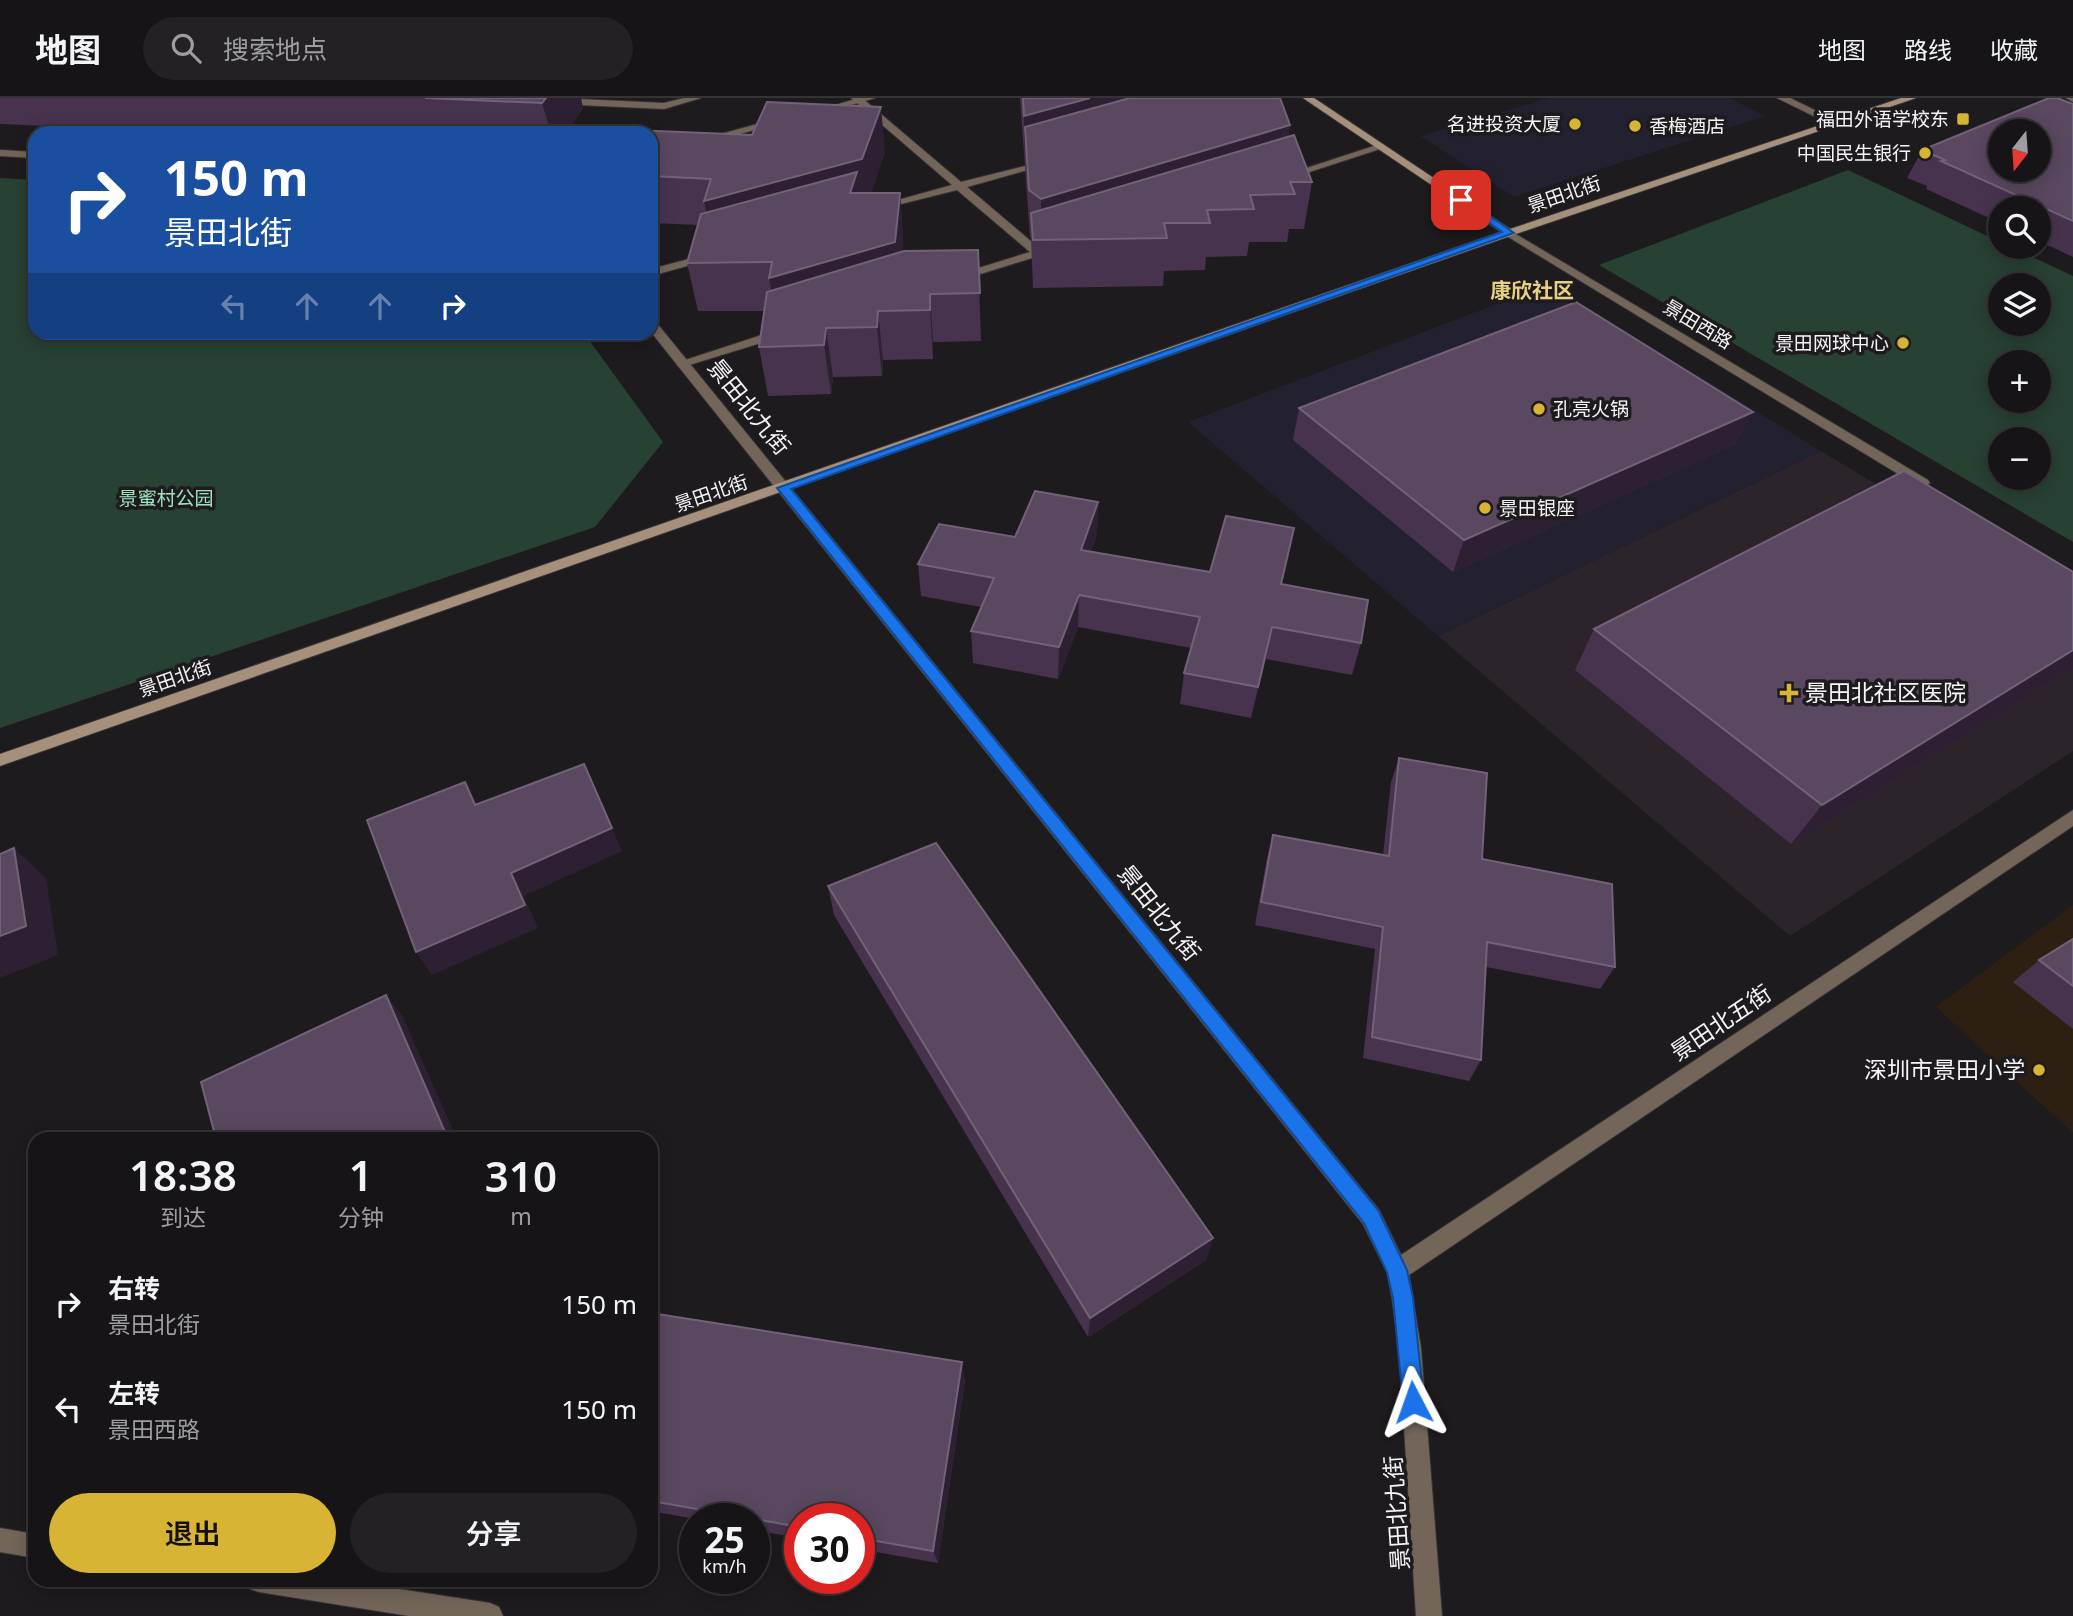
<!DOCTYPE html>
<html lang="zh">
<head>
<meta charset="utf-8">
<style>
	:root { --surface:#161416; --page:#232123; --text:#f1f3f6; --muted:#9e9ea1; --line:#353335; --accent:#d7b434 }
	body { margin:0; font-family:"Noto Sans","Noto Sans SC",sans-serif; background:var(--page); color:var(--text); height:100vh; display:flex; flex-direction:column; font-size:26px; white-space:nowrap }
	* { box-sizing:border-box; margin:0 }
	p { font-size:23px; color:var(--muted) }
	.icon { flex:none; width:38px; height:38px; fill:none; stroke:currentColor; stroke-width:2; stroke-linecap:round; stroke-linejoin:round }
	.map { position:relative; flex:1; overflow:hidden }
	.details { position:absolute; left:28px; top:1034px; width:630px; height:455px; display:flex; flex-direction:column; background:var(--surface); border-radius:21px; box-shadow:0 4px 18px #0003,0 0 0 2px var(--line) }
	.details>* { flex:none }
	.hud { position:absolute; left:28px; top:28px; width:630px; height:214px; border-radius:21px; box-shadow:0 4px 18px #0003,0 0 0 2px var(--line); background:#1a4fa0; color:#fff; overflow:hidden }
	.needle { width:46px; rotate:197deg }
	.buttons { position:absolute; left:1988px; top:21px; display:grid; gap:14px }
	.buttons a { display:grid; place-items:center; width:63px; height:63px; border-radius:50%; background:var(--surface); box-shadow:0 4px 18px #0003,0 0 0 2px var(--line); font-size:35px }
	.speed { position:absolute; left:679px; top:1405px; display:flex; gap:14px; font-size:35px; font-weight:700; text-align:center }
	.speed>* { display:grid; place-content:center; width:91px; height:91px; border-radius:50%; background:var(--surface); box-shadow:0 4px 18px #0003,0 0 0 2px var(--line); line-height:1 }
	.speed small { font-size:18px; font-weight:400 }
	.speed .limit { border:10px solid #d22; background:#fff; color:#111 }
	.pin { position:absolute; display:grid; place-items:center; width:60px; height:60px; color:#fff; margin:-30px; border-radius:14px; box-shadow:0 4px 10px #0006 }
	.me { position:absolute; width:77px; margin:-38px; rotate:356deg; stroke-linejoin:round; filter:drop-shadow(0 0 5px #0008) }
	.turn { display:flex; align-items:center; gap:24px; height:147px; padding:0 21px; font-size:32px }
	.turn .icon { width:91px; height:91px; stroke-width:2.5 }
	.turn b { display:block; font-size:49px; line-height:60px }
	.lanes { display:flex; align-items:center; height:66px; padding:0 21px; background:#0003; justify-content:center; gap:35px; direction:ltr }
	.lanes .off { opacity:.35 }
	.eta { display:flex; justify-content:space-evenly; align-items:center; height:119px; text-align:center }
	.eta b { font-size:42px; font-weight:600; line-height:49px }
	.primary-button { display:flex; gap:14px; margin-top:auto; padding:14px 21px }
	.primary-button a { flex:1; height:80px; border-radius:42px; background:var(--accent); color:#111; font-size:28px; font-weight:600; line-height:80px; text-align:center }
	.primary-button a+a { background:var(--page); color:var(--text) }
	ul { padding:0; list-style:none }
	li { display:flex; align-items:center; gap:21px; height:105px; padding:0 21px }
	li div { flex:1 }
	li b { display:block; font-size:26px }
	li em { font-style:normal }
	header { display:flex; align-items:center; gap:42px; box-sizing:border-box; height:98px; padding:0 35px; background:var(--surface); border-bottom:2px solid var(--line) }
	header strong { font-size:33px }
	nav { display:flex; gap:38px; margin-inline-start:auto; font-size:24px }
	.search { width:490px; height:63px; background:var(--page); display:flex; align-items:center; gap:18px; box-sizing:border-box; padding:0 24px; border-radius:38px; color:var(--muted); font-size:26px }
	.map>svg:first-child { display:block }
	.commercial { fill:#232030 }
	.built { fill:#2b242a }
	.education { fill:#2d2013 }
	.green { fill:#274133; fill-rule:evenodd }
	.lines { fill:none; stroke-linecap:round; stroke-linejoin:round }
	.lane-casing { stroke:#373537; stroke-width:2 }
	.street-casing { stroke:#373537; stroke-width:2 }
	.secondary-casing { stroke:#373537; stroke-width:2 }
	.lane { fill:#736558; fill-rule:evenodd }
	.street { fill:#736558; fill-rule:evenodd }
	.secondary { fill:#a68f7b; fill-rule:evenodd }
	.wall { fill:#47334e }
	.shaded-wall { fill:#2e2033 }
	.building { fill:#5a4760; stroke:#726277; stroke-width:2; fill-rule:evenodd }
	.route { fill:#1a73e8; stroke:#114b97; stroke-width:2 }
	.poi-dot { fill:#d7b434; stroke:#1d1b1d; stroke-width:2.5 }
	.labels { text-anchor:middle; stroke-width:7; stroke-linejoin:round; paint-order:stroke }
	.far-poi-label { font-size:19px; fill:#f6f4f6; stroke:#1d1b1d; text-anchor:end }
	.far-street-label { font-size:19px; fill:#f6f4f6; stroke:#1d1b1d }
	.far-park-label { font-size:19px; fill:#9ce3bd; stroke:#1d1b1d }
	.far-quarter-label { font-size:21px; font-weight:bold; fill:#e8d083; stroke:#1d1b1d }
	.street-label { font-size:23px; fill:#f6f4f6; stroke:#1d1b1d }
	.poi-label { font-size:23px; fill:#f6f4f6; stroke:#1d1b1d; text-anchor:start }
</style>
</head>
<body>
<header>
<strong>地图</strong>
<div class="search"><svg class="icon" aria-label="search" viewBox="0 0 24 24"><circle cx="10" cy="10" r="6"/><path d="M15 15l6 6"/></svg>搜索地点</div>
<nav><a>地图</a><a>路线</a><a>收藏</a></nav>
</header>
<div class="map">
<svg width="2073" height="1518" viewBox="0 0 2073 1518">
	<rect width="100%" height="100%" fill="#1d1b1d"/>
	<g class="commercial">
		<path d="M 1549,0 L 1729,0 L 1765,18 L 1514,99 L 1420,38 Z"/>
		<path d="M 1549,186 L 1821,353 L 1438,538 L 1188,324 Z"/>
	</g>
	<path class="built" d="M 1821,353 L 2073,506 L 2073,653 L 1790,838 L 1438,538 Z"/>
	<path class="education" d="M 2073,807 L 2073,1035 L 1936,909 Z"/>
	<g class="green">
		<path d="M 1848,72 L 2000,144 L 2000,149 L 2011,149 L 2073,178 L 2073,444 L 1599,167 ZM 2000,187 L 2039,187 L 2039,226 L 2000,226 ZM 2000,264 L 2039,264 L 2039,303 L 2000,303 ZM 2039,341 L 2039,380 L 2000,380 L 2000,341 Z"/>
		<path d="M 0,80 L 35,82 L 35,234 L 584,235 L 663,344 L 595,429 L 0,630 Z"/>
	</g>
	<g class="lines">
		<g class="lane-casing">
			<g id="lane">
				<path d="M 684,0 L 701,0 L 664,11 L 557,6 L 552,3 L 557,0 L 664,5 Z"/>
				<path d="M 851,0 L 862,0 L 961,84 L 1053,61 L 1053,65 L 967,89 L 1040,151 L 1054,147 L 1060,150 L 1058,152 L 961,182 L 953,182 L 953,178 L 1030,154 L 957,92 L 873,113 L 873,109 L 952,87 Z"/>
				<path d="M 1377,47 L 1386,49 L 1288,81 L 1279,79 Z"/>
				<path d="M 708,156 L 714,159 L 712,161 L 651,178 L 651,171 Z"/>
				<path d="M 783,230 L 787,231 L 787,237 L 686,268 L 678,268 L 676,265 Z"/>
			</g>
		</g>
		<g class="street-casing">
			<g id="street">
				<path d="M 859,0 L 875,0 L 820,16 L 815,13 Z"/>
				<path d="M 1777,0 L 1790,0 L 1841,25 L 1832,27 Z"/>
				<path d="M 2066,0 L 2073,0 L 2073,4 Z"/>
				<path d="M 779,20 L 782,21 L 782,25 L 704,45 L 699,42 Z"/>
				<path d="M 0,52 L 35,54 L 35,60 L 0,58 Z"/>
				<path d="M 1509,132 L 1928,382 L 1930,385 L 1923,389 L 1918,388 L 1505,137 L 1503,135 Z"/>
				<path d="M 651,222 L 655,223 L 1379,1112 L 1401,1157 L 2073,712 L 2073,728 L 1409,1177 L 1421,1250 L 1442,1518 L 1416,1518 L 1399,1250 L 1392,1200 L 1387,1174 L 1363,1126 L 651,234 Z"/>
				<path d="M 0,1430 L 35,1436 L 35,1460 L 0,1454 Z"/>
				<path d="M 247,1482 L 341,1482 L 490,1505 L 499,1509 L 503,1518 L 409,1518 L 259,1494 L 250,1491 Z"/>
			</g>
		</g>
		<g class="secondary-casing">
			<path id="secondary" d="M 1303,0 L 1314,0 L 1510,131 L 1901,0 L 1916,0 L 1513,137 L 0,668 L 0,656 L 1501,134 Z"/>
		</g>
		<use href="#lane" class="lane"/>
		<use href="#street" class="street"/>
		<use href="#secondary" class="secondary"/>
	</g>
	<g class="wall">
		<path d="M 0,0 L 590,0 L 581,0 L 583,10 L 566,35 L 204,35 L 0,26 Z"/>
		<path d="M 1020,0 L 1280,0 L 1290,27 L 1288,38 L 1312,84 L 1304,131 L 1289,131 L 1287,144 L 1249,144 L 1247,158 L 1206,159 L 1205,172 L 1164,173 L 1163,188 L 1033,190 L 1031,140 L 1030,139 Z"/>
		<path d="M 2073,6 L 2073,159 L 2039,143 L 2039,110 L 2000,110 L 2000,125 L 1926,91 L 1927,88 L 1907,80 L 1922,52 Z"/>
		<path d="M 651,35 L 885,54 L 871,95 L 900,95 L 903,142 L 902,154 L 978,152 L 981,243 L 933,244 L 933,261 L 883,262 L 882,278 L 833,279 L 831,296 L 768,298 L 759,249 L 765,213 L 698,213 L 687,165 L 698,127 L 651,125 Z"/>
		<path d="M 1299,310 L 1736,346 L 1453,474 L 1293,342 Z"/>
		<path d="M 1098,404 L 1097,436 L 1091,453 L 1210,474 L 1294,430 L 1282,486 L 1361,545 L 1352,577 L 1266,561 L 1251,620 L 1180,606 L 1184,575 L 1191,550 L 1078,529 L 1058,581 L 973,565 L 971,533 L 981,509 L 921,498 L 918,466 L 1015,439 Z"/>
		<path d="M 2073,474 L 2073,570 L 1791,746 L 1575,572 L 1594,531 Z"/>
		<path d="M 1399,660 L 1482,761 L 1615,869 L 1600,891 L 1486,869 L 1481,962 L 1469,983 L 1363,960 L 1375,851 L 1255,827 L 1267,760 L 1273,737 L 1383,757 L 1391,684 Z"/>
		<path d="M 828,788 L 1213,1140 L 1206,1162 L 1088,1239 L 834,817 Z"/>
		<path d="M 2073,841 L 2073,931 L 2013,884 L 2039,862 Z"/>
		<path d="M 651,1215 L 965,1282 L 938,1465 L 859,1451 L 859,1421 L 800,1421 L 800,1440 L 754,1432 L 754,1421 L 695,1421 L 651,1413 Z"/>
	</g>
	<g class="shaded-wall">
		<path d="M 546,0 L 581,0 L 583,10 L 566,35 L 551,35 L 542,5 Z"/>
		<path d="M 1090,0 L 1204,0 L 1025,29 L 1024,63 L 1024,18 Z"/>
		<path d="M 881,9 L 885,54 L 867,108 L 714,151 L 704,103 Z"/>
		<path d="M 1290,27 L 1283,73 L 1041,142 L 1041,101 Z"/>
		<path d="M 900,95 L 903,142 L 899,191 L 778,229 L 769,180 Z"/>
		<path d="M 930,196 L 933,244 L 933,261 L 930,212 Z"/>
		<path d="M 878,213 L 883,262 L 882,278 L 877,229 Z"/>
		<path d="M 826,230 L 833,279 L 831,296 L 824,247 Z"/>
		<path d="M 1753,314 L 1736,346 L 1453,474 L 1464,442 Z"/>
		<path d="M 1098,404 L 1097,436 L 1080,484 L 1081,452 Z"/>
		<path d="M 1294,430 L 1288,462 L 1274,518 L 1281,486 Z"/>
		<path d="M 1079,497 L 1078,529 L 1058,581 L 1059,549 Z"/>
		<path d="M 1272,529 L 1266,561 L 1251,620 L 1258,589 Z"/>
		<path d="M 2073,552 L 2073,570 L 1791,746 L 1822,707 Z"/>
		<path d="M 465,684 L 478,708 L 475,707 Z"/>
		<path d="M 612,730 L 622,753 L 524,798 L 538,830 L 432,877 L 416,854 L 511,775 Z"/>
		<path d="M 14,750 L 46,780 L 58,857 L 0,880 L 0,838 Z"/>
		<path d="M 386,897 L 403,919 L 457,1041 L 448,1041 Z"/>
		<path d="M 1213,1140 L 1206,1162 L 1088,1239 L 1090,1220 Z"/>
		<path d="M 962,1264 L 965,1282 L 938,1465 L 933,1453 Z"/>
	</g>
	<g class="building">
		<path d="M 425,0 L 546,0 L 542,5 Z"/>
		<path d="M 1023,0 L 1090,0 L 1024,18 Z"/>
		<path d="M 1130,0 L 1280,0 L 1290,27 L 1041,101 L 1029,92 L 1025,29 Z"/>
		<path d="M 2049,0 L 2057,0 L 2073,6 L 2073,123 L 1941,63 L 1945,62 L 1922,52 ZM 2000,33 L 2039,33 L 2039,72 L 2000,72 Z"/>
		<path d="M 767,4 L 881,9 L 862,61 L 704,103 L 711,81 L 651,78 L 651,35 L 632,35 L 634,32 L 752,37 Z"/>
		<path d="M 1294,37 L 1312,84 L 1290,84 L 1295,96 L 1250,97 L 1254,111 L 1207,112 L 1210,125 L 1164,125 L 1167,140 L 1033,142 L 1031,115 Z"/>
		<path d="M 857,74 L 850,95 L 900,95 L 895,144 L 769,180 L 772,164 L 687,165 L 701,116 Z"/>
		<path d="M 978,152 L 980,195 L 930,196 L 930,212 L 878,213 L 877,229 L 826,230 L 824,247 L 759,249 L 767,194 L 904,153 Z"/>
		<path d="M 1576,204 L 1753,314 L 1464,442 L 1299,310 Z"/>
		<path d="M 1904,373 L 2073,474 L 2073,552 L 1822,707 L 1594,531 Z"/>
		<path d="M 1035,393 L 1098,404 L 1081,452 L 1210,474 L 1226,418 L 1294,430 L 1281,486 L 1368,502 L 1361,545 L 1272,529 L 1258,589 L 1184,575 L 1200,519 L 1079,497 L 1059,549 L 971,533 L 994,480 L 918,466 L 939,426 L 1015,439 Z"/>
		<path d="M 1399,660 L 1487,675 L 1482,761 L 1612,786 L 1615,869 L 1487,844 L 1481,962 L 1372,939 L 1383,829 L 1261,804 L 1273,737 L 1389,758 Z"/>
		<path d="M 584,666 L 612,730 L 511,775 L 525,807 L 416,854 L 367,722 L 465,684 L 475,707 Z"/>
		<path d="M 936,745 L 1213,1140 L 1090,1220 L 828,788 Z"/>
		<path d="M 14,750 L 26,828 L 0,838 L 0,756 Z"/>
		<path d="M 2073,841 L 2073,888 L 2039,862 Z"/>
		<path d="M 386,897 L 448,1041 L 216,1041 L 201,984 Z"/>
		<path d="M 651,1215 L 962,1264 L 933,1453 L 859,1440 L 859,1421 L 800,1421 L 800,1429 L 651,1403 Z"/>
	</g>
	<path class="route" d="M 1458,100 L 1465,100 L 1514,135 L 791,391 L 1378,1112 L 1407,1172 L 1413,1200 L 1424,1304 L 1421,1311 L 1413,1314 L 1406,1311 L 1403,1304 L 1393,1200 L 1387,1174 L 1364,1125 L 777,390 L 1502,134 L 1458,104 Z"/>
	<g class="poi-dot">
		<rect x="1956" y="14" width="14" height="14" rx="3.5"/>
		<circle cx="1575" cy="26" r="7"/>
		<circle cx="1635" cy="28" r="7"/>
		<circle cx="1925" cy="55" r="7"/>
		<circle cx="1903" cy="245" r="7"/>
		<circle cx="1539" cy="311" r="7"/>
		<circle cx="1485" cy="410" r="7"/>
		<path d="M1785.5 584.5h7v7h7v7h-7v7h-7v-7h-7v-7h7z"/>
		<circle cx="2039" cy="972" r="7"/>
	</g>
	<g class="labels">
		<g class="far-poi-label">
			<text x="1949" y="28">福田外语学校东</text>
			<text x="1561" y="33">名进投资大厦</text>
			<text x="1649" y="35" text-anchor="start">香梅酒店</text>
			<text x="1911" y="62">中国民生银行</text>
			<text x="1889" y="252">景田网球中心</text>
			<text x="1553" y="318" text-anchor="start">孔亮火锅</text>
			<text x="1499" y="417" text-anchor="start">景田银座</text>
		</g>
		<g class="far-street-label">
			<text transform="translate(1564 96) rotate(-19)" y="7">景田北街</text>
			<text transform="translate(1698 226) rotate(31)" y="7">景田西路</text>
			<text transform="translate(711 395) rotate(-19)" y="7">景田北街</text>
			<text transform="translate(175 580) rotate(-19)" y="7">景田北街</text>
		</g>
		<g class="far-park-label">
			<text x="166" y="407">景蜜村公园</text>
		</g>
		<g class="far-quarter-label">
			<text x="1532" y="200">康欣社区</text>
		</g>
		<g class="street-label">
			<text transform="translate(749 309) rotate(51)" y="8">景田北九街</text>
			<text transform="translate(1159 815) rotate(51)" y="8">景田北九街</text>
			<text transform="translate(1721 925) rotate(-34)" y="8">景田北五街</text>
			<text transform="translate(1397 1415) rotate(-94)" y="8">景田北九街</text>
		</g>
		<g class="poi-label">
			<text x="1805" y="603">景田北社区医院</text>
			<text x="2025" y="980" text-anchor="end">深圳市景田小学</text>
		</g>
	</g>
</svg>
<div class="buttons">
<a><svg class="needle" viewBox="-14 -14 28 28"><path d="M0-13l5 13h-10z" fill="#e53935"/><path d="M0 13l5-13h-10z" fill="#9e9ea1"/></svg></a>
<a><svg class="icon" aria-label="search" viewBox="0 0 24 24"><circle cx="10" cy="10" r="6"/><path d="M15 15l6 6"/></svg></a>
<a><svg class="icon" aria-label="layers" viewBox="0 0 24 24"><path d="M12 4l9 5-9 5-9-5zM3 14l9 5 9-5"/></svg></a>
<a>+</a>
<a>−</a>
</div>
<div class="speed"><div>25<small>km/h</small></div><div class="limit">30</div></div>
<div class="pin" style="left:1461px;top:102px;background:#d93025"><svg class="icon" aria-label="arrive" viewBox="0 0 24 24"><path d="M6 21V4h12l-3 4 3 4H6"/></svg></div>
<svg class="me" style="left:1413px;top:1304px" viewBox="-20 -20 40 40"><path d="M0-17L14 15 0 8-14 15z" fill="#1a73e8" stroke="#fff" stroke-width="4"/></svg>
<div class="hud">
<div class="turn"><svg class="icon" aria-label="right" viewBox="0 0 24 24"><path d="M7 20v-9h11M14 6l5 5-5 5"/></svg><div><b>150 m</b>景田北街</div></div>
<div class="lanes"><svg class="icon off" aria-label="left" viewBox="0 0 24 24"><path d="M17 20v-9H6M10 6l-5 5 5 5"/></svg><svg class="icon off" aria-label="ahead" viewBox="0 0 24 24"><path d="M12 20V5M6 11l6-6 6 6"/></svg><svg class="icon off" aria-label="ahead" viewBox="0 0 24 24"><path d="M12 20V5M6 11l6-6 6 6"/></svg><svg class="icon" aria-label="right" viewBox="0 0 24 24"><path d="M7 20v-9h11M14 6l5 5-5 5"/></svg></div>
</div>
<section class="details">
<div class="eta">
<div><b>18:38</b><p>到达</p></div>
<div><b>1</b><p>分钟</p></div>
<div><b>310</b><p>m</p></div>
</div>
<ul>
<li><svg class="icon" aria-label="right" viewBox="0 0 24 24"><path d="M7 20v-9h11M14 6l5 5-5 5"/></svg><div><b>右转</b><p>景田北街</p></div><em>150 m</em></li>
<li><svg class="icon" aria-label="left" viewBox="0 0 24 24"><path d="M17 20v-9H6M10 6l-5 5 5 5"/></svg><div><b>左转</b><p>景田西路</p></div><em>150 m</em></li>
</ul>
<div class="primary-button"><a>退出</a><a>分享</a></div>
</section>
</div>
</body>
</html>
